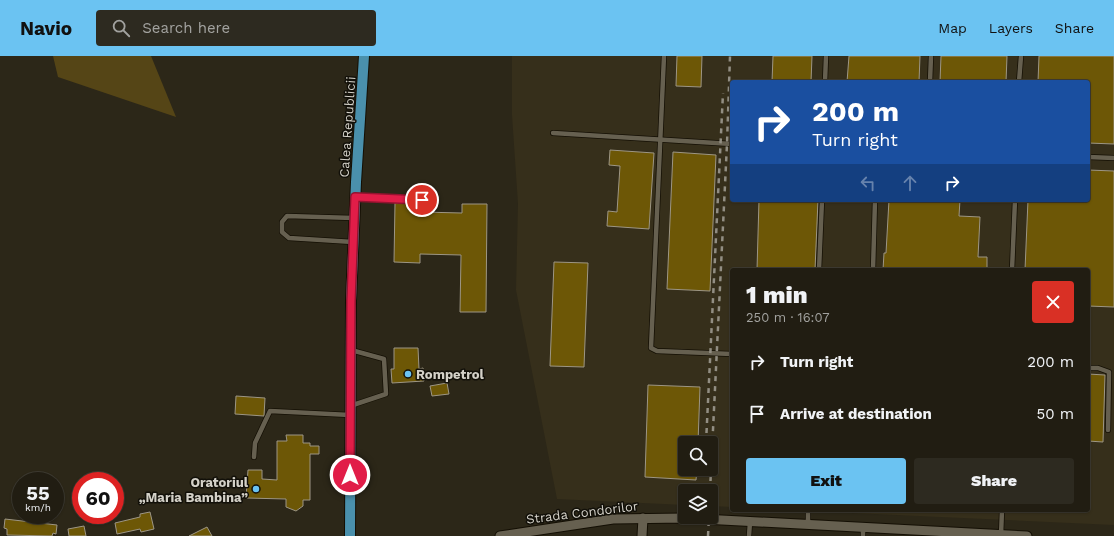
<!DOCTYPE html>
<html lang="en">
<head>
<meta charset="utf-8">
<style>
	:root { --surface:#211d12; --page:#2d2a20; --text:#f1f3f6; --muted:#a2a29f; --line:#3e3b32; --accent:#6bc3f2 }
	body { margin:0; font-family:"Work Sans",sans-serif; background:var(--page); color:var(--text); height:100vh; display:flex; flex-direction:column; font-size:15px; white-space:nowrap }
	* { box-sizing:border-box; margin:0 }
	p { font-size:13px; color:var(--muted) }
	.icon { flex:none; width:22px; height:22px; fill:none; stroke:currentColor; stroke-width:2; stroke-linecap:round; stroke-linejoin:round }
	.map { position:relative; flex:1; overflow:hidden }
	.details { position:absolute; left:730px; top:212px; width:360px; height:244px; display:flex; flex-direction:column; background:var(--surface); border-radius:4px; box-shadow:0 1px 3px #0004,0 0 0 1px var(--line) }
	.details>* { flex:none }
	.top-card { position:absolute; left:730px; top:24px; width:360px; height:122px; border-radius:4px; box-shadow:0 1px 3px #0004,0 0 0 1px var(--line); background:#1a4fa0; color:#fff; overflow:hidden }
	.tools { position:absolute; left:678px; top:380px; display:grid; gap:8px }
	.tools a { display:grid; place-items:center; width:40px; height:40px; border-radius:4px; background:var(--surface); box-shadow:0 1px 3px #0004,0 0 0 1px var(--line); font-size:20px }
	.speed { position:absolute; left:12px; top:416px; display:flex; gap:8px; font-size:20px; font-weight:700; text-align:center }
	.speed>* { display:grid; place-content:center; width:52px; height:52px; border-radius:50%; background:var(--surface); box-shadow:0 1px 3px #0004,0 0 0 1px var(--line); line-height:1 }
	.speed small { font-size:10px; font-weight:400 }
	.speed .limit { border:6px solid #d22; background:#fff; color:#111 }
	.pin { position:absolute; display:grid; place-items:center; width:34px; height:34px; color:#fff; margin:-17px; border:2px solid #fff; border-radius:50%; box-shadow:0 1px 4px #0007 }
	.me { position:absolute; width:44px; margin:-22px; rotate:0deg; stroke-linejoin:round; filter:drop-shadow(0 0 3px #0008) }
	.turn { display:flex; align-items:center; gap:14px; height:84px; padding:0 16px; font-size:18px }
	.turn .icon { width:52px; height:52px; stroke-width:2.5 }
	.turn b { display:block; font-size:28px; line-height:34px }
	.lanes { display:flex; align-items:center; height:38px; padding:0 16px; background:#0003; justify-content:center; gap:20px; direction:ltr }
	.lanes .off { opacity:.35 }
	.round { display:grid; place-items:center; flex:none; width:42px; height:42px; border-radius:4px; background:var(--page) }
	.headline { display:flex; align-items:center; justify-content:space-between; height:68px; padding:0 16px }
	h1 { font-size:24px; font-weight:800; line-height:30px }
	.button { display:flex; gap:8px; margin-top:auto; padding:8px 16px }
	.button a { flex:1; height:46px; border-radius:4px; background:var(--accent); color:#111; font-size:16px; font-weight:800; line-height:46px; text-align:center }
	.button a+a { background:var(--page); color:var(--text) }
	ul { padding:0; list-style:none }
	li { display:flex; align-items:center; gap:12px; height:52px; padding:0 16px }
	li div { flex:1 }
	li b { display:block; font-size:15px }
	li em { font-style:normal }
	header { display:flex; align-items:center; gap:24px; box-sizing:border-box; height:56px; padding:0 20px; background:var(--accent); color:#111 }
	header strong { font-size:19px }
	nav { display:flex; gap:22px; margin-inline-start:auto; font-size:14px }
	.search { width:280px; height:36px; background:var(--page); display:flex; align-items:center; gap:10px; box-sizing:border-box; padding:0 14px; border-radius:4px; color:var(--muted); font-size:15px }
	.map>svg:first-child { display:block }
	.built { fill:#362f1b; fill-rule:evenodd }
	.green { fill:#554516 }
	.building { fill:#6d5706; stroke:#9d9685 }
	.lines { fill:none; stroke-linecap:round; stroke-linejoin:round }
	.service-casing { stroke:#140f04; stroke-width:6 }
	.minor-casing { stroke:#140f04; stroke-width:11 }
	.primary-casing { stroke:#140f04; stroke-width:12 }
	.service { stroke:#666050; stroke-width:4.5 }
	.minor { stroke:#666050; stroke-width:9 }
	.primary { stroke:#4a90ac; stroke-width:10 }
	.rail { stroke:#928e83; stroke-width:2.5; stroke-dasharray:5 5; stroke-linecap:butt }
	.route-casing { stroke:#92132f; stroke-width:10 }
	.route { stroke:#e11d48; stroke-width:7 }
	.poi-dot { fill:#6bc3f2; stroke:#121009; stroke-width:1.5 }
	.labels { text-anchor:middle; stroke-width:3; stroke-linejoin:round; paint-order:stroke }
	.street-label { font-size:13px; fill:#d4d1c8; stroke:#121009 }
	.poi-label { font-size:13px; font-weight:bold; fill:#d4d1c8; stroke:#121009; text-anchor:start }
</style>
</head>
<body>
<header>
<strong>Navio</strong>
<div class="search"><svg class="icon" aria-label="search" viewBox="0 0 24 24"><circle cx="10" cy="10" r="6"/><path d="M15 15l6 6"/></svg>Search here</div>
<nav><a>Map</a><a>Layers</a><a>Share</a></nav>
</header>
<div class="map">
<svg width="1114" height="480" viewBox="0 0 1114 480">
	<rect width="100%" height="100%" fill="#2c2718"/>
	<path class="built" d="M 512,0 L 1114,0 L 1114,469 L 786,454 L 1088,454 L 1088,214 L 732,214 L 732,451 L 711,450 L 711,435 L 685,435 L 685,449 L 557,443 L 516,234 L 518,148 L 512,59 ZM 732,26 L 1088,26 L 1088,144 L 732,144 ZM 685,387 L 711,387 L 711,413 L 685,413 Z"/>
	<path class="green" d="M 53,0 L 151,0 L 176,61 L 58,21 Z"/>
	<g class="building">
		<path d="M 677,0 L 702,0 L 701,31 L 676,30 Z"/>
		<path d="M 773,0 L 812,0 L 811,26 L 772,26 Z"/>
		<path d="M 849,0 L 920,0 L 919,26 L 847,26 Z"/>
		<path d="M 941,0 L 1007,0 L 1006,26 L 940,26 Z"/>
		<path d="M 1039,0 L 1114,0 L 1114,88 L 1088,87 L 1088,26 L 1038,26 Z"/>
		<path d="M 610,94 L 654,97 L 649,173 L 607,170 L 608,155 L 617,156 L 620,110 L 609,109 Z"/>
		<path d="M 673,96 L 716,99 L 710,235 L 667,233 Z"/>
		<path d="M 1088,114 L 1114,115 L 1114,251 L 1088,250 L 1088,214 L 1025,214 L 1028,144 L 1088,144 Z"/>
		<path d="M 759,144 L 818,144 L 815,214 L 757,214 Z"/>
		<path d="M 889,144 L 960,144 L 959,160 L 980,161 L 978,201 L 987,201 L 987,214 L 883,214 L 884,197 L 886,197 Z"/>
		<path d="M 395,147 L 421,148 L 421,156 L 462,157 L 462,148 L 487,148 L 486,256 L 460,256 L 461,199 L 420,198 L 420,207 L 394,206 Z"/>
		<path d="M 554,206 L 588,207 L 584,311 L 550,310 Z"/>
		<path d="M 394,292 L 418,292 L 419,313 L 423,312 L 424,325 L 392,327 L 391,313 L 394,313 Z"/>
		<path d="M 1088,318 L 1105,319 L 1103,386 L 1088,385 Z"/>
		<path d="M 447,327 L 449,338 L 432,340 L 430,330 Z"/>
		<path d="M 648,329 L 700,331 L 698,387 L 685,387 L 685,413 L 697,413 L 696,424 L 645,421 Z"/>
		<path d="M 236,340 L 265,342 L 264,360 L 235,358 Z"/>
		<path d="M 286,379 L 303,379 L 303,387 L 310,387 L 310,390 L 319,390 L 319,398 L 310,398 L 310,444 L 303,444 L 303,450 L 296,455 L 286,451 L 286,443 L 246,442 L 248,414 L 262,414 L 262,423 L 277,424 L 277,385 L 287,385 Z"/>
		<path d="M 150,456 L 154,473 L 141,476 L 140,473 L 117,478 L 115,467 L 140,461 L 140,458 Z"/>
		<path d="M 5,463 L 57,469 L 56,478 L 53,477 L 52,480 L 7,479 L 7,473 L 4,472 Z"/>
		<path d="M 84,470 L 86,480 L 69,480 L 68,473 Z"/>
		<path d="M 207,471 L 212,480 L 189,480 Z"/>
	</g>
	<g class="lines">
		<g class="service-casing">
			<g id="service">
				<path d="M 664,0 L 651,292 L 657,295 L 732,298"/>
				<path d="M 825,26 L 826,0"/>
				<path d="M 930,26 L 931,0"/>
				<path d="M 1019,26 L 1021,0"/>
				<path d="M 553,77 L 732,88"/>
				<path d="M 1088,101 L 1114,102"/>
				<path d="M 355,141 L 422,144"/>
				<path d="M 353,186 L 289,182 L 282,176 L 282,166 L 287,160 L 354,162"/>
				<path d="M 819,214 L 822,144"/>
				<path d="M 873,214 L 875,144"/>
				<path d="M 1012,214 L 1015,144"/>
				<path d="M 1088,312 L 1098,312 L 1109,316 L 1108,374"/>
				<path d="M 350,350 L 386,338 L 384,303 L 351,294"/>
				<path d="M 254,401 L 255,387 L 270,355 L 350,359"/>
				<path d="M 808,469 L 808,454"/>
				<path d="M 1001,479 L 1002,454"/>
				<path d="M 749,480 L 750,466"/>
				<path d="M 863,480 L 863,472"/>
			</g>
		</g>
		<g class="minor-casing">
			<g id="minor">
				<path d="M 500,480 L 613,463 L 684,462 L 1027,480"/>
				<path d="M 642,480 L 643,462"/>
			</g>
		</g>
		<g class="primary-casing">
			<path id="primary" d="M 350,480 L 351,245 L 356,126 L 364,0"/>
		</g>
		<use href="#service" class="service"/>
		<use href="#minor" class="minor"/>
		<use href="#primary" class="primary"/>
		<g class="rail">
			<path d="M 706,387 L 723,37"/>
			<path d="M 710,435 L 727,88 L 730,0"/>
			<path d="M 708,480 L 709,461"/>
		</g>
	</g>
	<g class="lines">
		<g class="route-casing">
			<path id="route" d="M 350,419 L 351,245 L 355,141 L 422,144"/>
		</g>
		<use href="#route" class="route"/>
	</g>
	<g class="poi-dot">
		<circle cx="408" cy="318" r="4"/>
		<circle cx="256" cy="433" r="4"/>
	</g>
	<g class="labels">
		<g class="street-label">
			<text transform="translate(347 71) rotate(-86)" y="5">Calea Republicii</text>
			<text transform="translate(582 456) rotate(-7)" y="5">Strada Condorilor</text>
		</g>
		<g class="poi-label">
			<text x="416" y="323">Rompetrol</text>
			<text x="248" y="431" text-anchor="end">Oratoriul<tspan x="248" dy="15">„Maria Bambina”</tspan></text>
		</g>
	</g>
</svg>
<div class="tools">
<a><svg class="icon" aria-label="search" viewBox="0 0 24 24"><circle cx="10" cy="10" r="6"/><path d="M15 15l6 6"/></svg></a>
<a><svg class="icon" aria-label="layers" viewBox="0 0 24 24"><path d="M12 4l9 5-9 5-9-5zM3 14l9 5 9-5"/></svg></a>
</div>
<div class="speed"><div>55<small>km/h</small></div><div class="limit">60</div></div>
<div class="pin" style="left:422px;top:144px;background:#d93025"><svg class="icon" aria-label="arrive" viewBox="0 0 24 24"><path d="M6 21V4h12l-3 4 3 4H6"/></svg></div>
<svg class="me" style="left:350px;top:419px" viewBox="-20 -20 40 40"><circle r="17" fill="#e11d48" stroke="#fff" stroke-width="3"/><path d="M0-11L8 9 0 5-8 9z" fill="#fff"/></svg>
<div class="top-card">
<div class="turn"><svg class="icon" aria-label="right" viewBox="0 0 24 24"><path d="M7 20v-9h11M14 6l5 5-5 5"/></svg><div><b>200 m</b>Turn right</div></div>
<div class="lanes"><svg class="icon off" aria-label="left" viewBox="0 0 24 24"><path d="M17 20v-9H6M10 6l-5 5 5 5"/></svg><svg class="icon off" aria-label="ahead" viewBox="0 0 24 24"><path d="M12 20V5M6 11l6-6 6 6"/></svg><svg class="icon" aria-label="right" viewBox="0 0 24 24"><path d="M7 20v-9h11M14 6l5 5-5 5"/></svg></div>
</div>
<section class="details">
<div class="headline"><div><h1>1 min</h1><p>250 m · 16:07</p></div><a class="round" style="background:#d93025;color:#fff"><svg class="icon" aria-label="close" viewBox="0 0 24 24"><path d="M6 6l12 12M18 6L6 18"/></svg></a></div>
<ul>
<li><svg class="icon" aria-label="right" viewBox="0 0 24 24"><path d="M7 20v-9h11M14 6l5 5-5 5"/></svg><div><b>Turn right</b></div><em>200 m</em></li>
<li><svg class="icon" aria-label="arrive" viewBox="0 0 24 24"><path d="M6 21V4h12l-3 4 3 4H6"/></svg><div><b>Arrive at destination</b></div><em>50 m</em></li>
</ul>
<div class="button"><a>Exit</a><a>Share</a></div>
</section>
</div>
</body>
</html>
